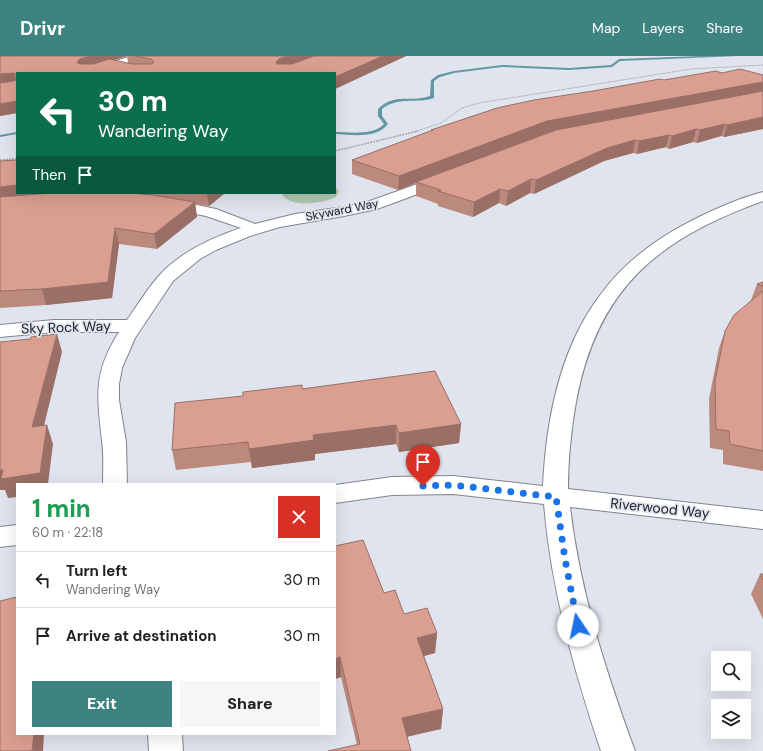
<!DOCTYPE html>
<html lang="en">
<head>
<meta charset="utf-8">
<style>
	:root { --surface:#fff; --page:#f6f6f6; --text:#202124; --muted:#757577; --line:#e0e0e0; --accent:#3d8480 }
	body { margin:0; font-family:"DM Sans",sans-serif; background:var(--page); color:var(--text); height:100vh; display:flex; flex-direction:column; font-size:15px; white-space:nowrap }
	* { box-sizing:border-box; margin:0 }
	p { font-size:13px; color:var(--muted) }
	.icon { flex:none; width:22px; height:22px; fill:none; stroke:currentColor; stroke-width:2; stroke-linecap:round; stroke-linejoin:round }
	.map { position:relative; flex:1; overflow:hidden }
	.panel { position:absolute; left:16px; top:427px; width:320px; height:252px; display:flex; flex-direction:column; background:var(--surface); border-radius:0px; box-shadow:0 4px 16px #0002 }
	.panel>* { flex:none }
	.guide { position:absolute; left:16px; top:16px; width:320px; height:122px; border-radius:0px; box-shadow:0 4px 16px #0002; background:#0b6e4f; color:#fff; overflow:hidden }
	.buttons { position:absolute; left:711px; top:595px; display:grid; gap:8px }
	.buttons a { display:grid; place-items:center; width:40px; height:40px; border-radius:0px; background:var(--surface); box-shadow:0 4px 16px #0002; font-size:20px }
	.pin { position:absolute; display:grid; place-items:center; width:34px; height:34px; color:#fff; margin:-41px -17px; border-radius:50% 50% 50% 0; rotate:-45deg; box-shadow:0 0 4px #0007 }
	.pin .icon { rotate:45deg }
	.me { position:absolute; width:44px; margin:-22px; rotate:349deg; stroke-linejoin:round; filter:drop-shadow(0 0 3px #0008) }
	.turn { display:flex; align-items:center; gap:14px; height:84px; padding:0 16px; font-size:18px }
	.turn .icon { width:52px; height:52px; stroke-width:2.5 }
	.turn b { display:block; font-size:28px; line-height:34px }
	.then { display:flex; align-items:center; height:38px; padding:0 16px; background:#0003; gap:8px; font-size:15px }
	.round { display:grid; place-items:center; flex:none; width:42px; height:42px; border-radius:0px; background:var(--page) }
	.summary { display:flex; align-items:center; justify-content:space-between; height:68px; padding:0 16px }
	h1 { font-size:24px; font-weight:800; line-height:30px; color:#1e9e55 }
	.cta { display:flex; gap:8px; margin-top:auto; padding:8px 16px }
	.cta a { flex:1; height:46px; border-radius:0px; background:var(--accent); color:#fff; font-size:16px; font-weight:800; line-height:46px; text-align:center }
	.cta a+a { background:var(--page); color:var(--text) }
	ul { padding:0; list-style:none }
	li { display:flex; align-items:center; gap:12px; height:56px; padding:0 16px; border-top:1px solid var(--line) }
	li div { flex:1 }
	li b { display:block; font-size:15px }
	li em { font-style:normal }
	header { display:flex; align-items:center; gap:24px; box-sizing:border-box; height:56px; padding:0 20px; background:var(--accent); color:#fff }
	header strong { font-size:19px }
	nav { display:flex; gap:22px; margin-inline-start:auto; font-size:14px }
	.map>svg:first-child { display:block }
	.green { fill:#aec8ad }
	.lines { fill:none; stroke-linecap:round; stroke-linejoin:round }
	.stream { fill:#6497a3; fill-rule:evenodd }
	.minor-casing { stroke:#81858e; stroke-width:2 }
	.path-far1 { stroke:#a0a3ab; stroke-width:1; stroke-dasharray:1.5 1; stroke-linecap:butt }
	.path { stroke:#a0a3ab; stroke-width:1.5; stroke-dasharray:2 1; stroke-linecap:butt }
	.minor { fill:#fff; fill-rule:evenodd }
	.wall { fill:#bc897d; fill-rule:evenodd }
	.shaded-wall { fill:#996f66 }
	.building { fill:#db9f91; stroke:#996f66 }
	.route { stroke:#1a73e8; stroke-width:7; stroke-dasharray:0 12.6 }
	.labels { text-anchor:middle; stroke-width:3.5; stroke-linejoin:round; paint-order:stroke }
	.far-street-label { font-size:12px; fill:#212226; stroke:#e0e4ee }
	.street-label { font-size:14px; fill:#212226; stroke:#e0e4ee }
</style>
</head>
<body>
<header>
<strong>Drivr</strong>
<nav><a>Map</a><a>Layers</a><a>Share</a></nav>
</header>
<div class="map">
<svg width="763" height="695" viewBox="0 0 763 695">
	<rect width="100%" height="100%" fill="#e0e4ee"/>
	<path class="green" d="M 335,130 L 339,135 L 336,141 C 323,147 291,153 282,138 L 335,137 Z"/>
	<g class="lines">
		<g class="stream">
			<path d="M 699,0 L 738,0 L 620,5 L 612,11 L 569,14 L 502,11 L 454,17 L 440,21 L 434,25 L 434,42 C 416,48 398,40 382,53 L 382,60 L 388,68 C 377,83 352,79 335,78 L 335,76 C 349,76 373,80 384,68 L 378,60 L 378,53 C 395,36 410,47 430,40 L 431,24 L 438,19 L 454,15 L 502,9 L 569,12 L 611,9 L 619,3 Z"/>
			<path d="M 17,76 L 17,78 L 0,81 L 0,79 Z"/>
		</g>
		<g class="minor-casing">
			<g id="minor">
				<path d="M 132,0 L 147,0 L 145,2 L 96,17 L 81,17 L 83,15 Z"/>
				<path d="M 443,119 L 448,120 L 450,123 L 448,126 L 407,142 L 377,153 L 344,160 L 280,171 L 250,180 L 216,194 L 200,203 L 173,225 L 135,282 L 122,312 L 119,328 L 119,344 L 126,386 L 127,428 L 103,428 C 103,414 104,399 102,385 C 97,339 93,317 119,276 L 54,276 L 0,281 L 0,269 L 54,264 L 127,264 C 137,250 146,235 157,222 C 178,197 211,182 241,172 L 206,160 L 160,151 L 158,148 L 160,145 L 165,144 L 188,147 L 216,153 L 255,168 L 295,158 L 344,151 L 367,146 Z"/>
				<path d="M 763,136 L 763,145 C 658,183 597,232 576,346 C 571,374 568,404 568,433 L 763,455 L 763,473 L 570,451 C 580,536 606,616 635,695 L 601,695 C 574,614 551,533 544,448 L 453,438 L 392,439 L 335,447 L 335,429 L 392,421 L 453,420 L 543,430 C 546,365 560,291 601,238 C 625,205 659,181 695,163 C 717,152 740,142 763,136 Z"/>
				<path d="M 17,469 L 17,489 L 0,491 L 0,471 Z"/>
				<path d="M 148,678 L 182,678 L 183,695 L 149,695 Z"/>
			</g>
		</g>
		<path class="path-far1" d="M 414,76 L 441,67 L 462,52 L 479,47 L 691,13 L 763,9"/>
		<g class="path">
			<path d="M 335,95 L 418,75"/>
			<path d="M 0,104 L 17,103"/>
		</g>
		<use href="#minor" class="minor"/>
	</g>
	<g class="wall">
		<path d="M 0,0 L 406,0 L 335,33 L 335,17 L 17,17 L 17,57 L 0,60 ZM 127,0 L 128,7 L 114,4 Z"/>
		<path d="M 722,17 L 763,19 L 763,73 L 724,81 L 721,80 L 697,87 L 693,86 L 669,93 L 666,91 L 637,98 L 633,97 L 604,105 L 534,138 L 530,137 L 506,150 L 499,147 L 473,161 L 438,150 L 438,148 L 416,140 L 416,127 L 398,134 L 352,118 L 352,104 L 431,75 L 431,74 L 593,35 L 664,24 Z"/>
		<path d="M 0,105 L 17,137 L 225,137 L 209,150 L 195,148 L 197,161 L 157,193 L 119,188 L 112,242 L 46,249 L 0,252 Z"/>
		<path d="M 763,226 L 763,415 L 723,408 L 723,394 L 710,392 L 709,343 L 719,292 L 725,275 L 751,244 L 757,228 Z"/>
		<path d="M 302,333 L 461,368 L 459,387 L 399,396 L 396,388 L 315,398 L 315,404 L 252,412 L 251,406 L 176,414 L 172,394 L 243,340 Z"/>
		<path d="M 335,490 L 384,537 L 404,558 L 437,577 L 435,597 L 424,600 L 443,653 L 441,673 L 357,689 L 341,621 L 335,623 Z"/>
		<path d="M 760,518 L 763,518 L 763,563 L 751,538 Z"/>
	</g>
	<g class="shaded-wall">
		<path d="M 91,0 L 127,0 L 83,14 L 77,6 L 80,3 Z"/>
		<path d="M 288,0 L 317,0 L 279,14 L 276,6 L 279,3 Z"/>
		<path d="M 383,0 L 406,0 L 335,33 L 335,21 Z"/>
		<path d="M 14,17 L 17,28 L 0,30 L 0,18 Z"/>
		<path d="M 763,26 L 763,36 L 416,126 L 416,127 L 398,134 L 399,120 L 547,65 Z"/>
		<path d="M 17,45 L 17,57 L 0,60 L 0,48 Z"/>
		<path d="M 763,61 L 763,73 L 724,81 L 727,69 Z"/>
		<path d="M 725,68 L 721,80 L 697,87 L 700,74 Z"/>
		<path d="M 696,73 L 693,86 L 669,93 L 672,80 Z"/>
		<path d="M 669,79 L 666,91 L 637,98 L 639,85 Z"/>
		<path d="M 635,84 L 633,97 L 604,105 L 534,138 L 536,124 L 607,92 Z"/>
		<path d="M 531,123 L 530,137 L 506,150 L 508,135 Z"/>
		<path d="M 17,129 L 17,137 L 30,137 L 31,142 L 0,146 L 0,131 Z"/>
		<path d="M 500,133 L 499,147 L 473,161 L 474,146 Z"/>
		<path d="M 207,137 L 225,137 L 209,150 Z"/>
		<path d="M 195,146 L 197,161 L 157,193 L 154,178 Z"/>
		<path d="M 115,172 L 119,188 L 112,242 L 46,249 L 42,233 Z"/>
		<path d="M 57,278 L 62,296 L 39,390 L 32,371 Z"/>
		<path d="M 461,368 L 459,387 L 399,396 L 399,377 Z"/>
		<path d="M 47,369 L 53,388 L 48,428 L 17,428 L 17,441 L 8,442 L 5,434 L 0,434 L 0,414 Z"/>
		<path d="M 396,369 L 396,388 L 315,398 L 315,404 L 252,412 L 249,393 L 313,379 Z"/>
		<path d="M 437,577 L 435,597 L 416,602 L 417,582 Z"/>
		<path d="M 340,601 L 341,621 L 335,623 L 335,603 Z"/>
		<path d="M 443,653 L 441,673 L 402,682 L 402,662 Z"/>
		<path d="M 34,678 L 44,678 L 43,695 L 32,695 Z"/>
	</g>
	<g class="building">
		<path d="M 0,0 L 91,0 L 80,3 L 77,6 L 79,8 L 94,8 L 109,3 L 132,8 L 152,8 L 154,6 L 151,3 L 135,0 L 288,0 L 279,3 L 276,6 L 277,8 L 292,8 L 314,0 L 383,0 L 335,21 L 335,17 L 17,17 L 17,45 L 0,48 L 0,27 L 14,25 L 16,24 L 16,18 L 14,17 L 0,18 Z"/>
		<path d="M 740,13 L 763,19 L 763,26 L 547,65 L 399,120 L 352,104 L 433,74 L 431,74 L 497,52 L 534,44 L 593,35 L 660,23 L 664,24 L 716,15 L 722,17 Z"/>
		<path d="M 763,35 L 763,61 L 727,69 L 725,68 L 700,74 L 696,73 L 672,80 L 669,79 L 639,85 L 635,84 L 607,92 L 536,124 L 531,123 L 508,135 L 500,133 L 474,146 L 438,135 L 441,134 L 416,126 L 556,74 Z"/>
		<path d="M 17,104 L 17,129 L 0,131 L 0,105 Z"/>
		<path d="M 52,137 L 129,137 L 152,139 L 195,146 L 154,178 L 115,172 L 108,226 L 42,233 L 0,235 L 0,141 Z"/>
		<path d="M 763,226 L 763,230 L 757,228 Z"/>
		<path d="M 763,235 L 763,395 L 730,388 L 729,375 L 716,373 L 715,325 L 725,275 L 734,259 Z"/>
		<path d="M 57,278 L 32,371 L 47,369 L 40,417 L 1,423 L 3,414 L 0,414 L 0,286 L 30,283 L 31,281 Z"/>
		<path d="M 435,315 L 461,368 L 399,377 L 396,369 L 313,379 L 314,384 L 249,393 L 248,386 L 172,394 L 175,347 L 243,340 L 243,336 L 302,329 L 302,333 Z"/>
		<path d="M 363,484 L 384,537 L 395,534 L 404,558 L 427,552 L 437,577 L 417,582 L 443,653 L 402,662 L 411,695 L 328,695 L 360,688 L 340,601 L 335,603 L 335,490 Z"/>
		<path d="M 760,518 L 763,518 L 763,524 Z"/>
		<path d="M 17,541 L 17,678 L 34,678 L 32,695 L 0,695 L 0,545 Z"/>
	</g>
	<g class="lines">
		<path class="route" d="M 423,430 L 453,429 L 556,441 L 565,503 L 578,570"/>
	</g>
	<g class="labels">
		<g class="far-street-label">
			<text transform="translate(342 154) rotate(-11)" y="4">Skyward Way</text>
		</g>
		<g class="street-label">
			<text transform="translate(66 271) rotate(-2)" y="5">Sky Rock Way</text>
			<text transform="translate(660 452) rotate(6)" y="5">Riverwood Way</text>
		</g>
	</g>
</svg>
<div class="buttons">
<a><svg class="icon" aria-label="search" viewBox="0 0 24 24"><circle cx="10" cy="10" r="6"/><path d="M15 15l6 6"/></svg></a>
<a><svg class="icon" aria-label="layers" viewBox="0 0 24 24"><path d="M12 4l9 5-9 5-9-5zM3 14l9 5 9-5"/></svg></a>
</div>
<div class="pin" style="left:423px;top:430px;background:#d93025"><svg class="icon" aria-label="arrive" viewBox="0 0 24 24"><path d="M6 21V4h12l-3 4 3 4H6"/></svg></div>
<svg class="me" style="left:578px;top:570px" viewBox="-20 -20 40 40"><circle r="19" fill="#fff"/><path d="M0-13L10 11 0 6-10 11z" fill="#1a73e8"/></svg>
<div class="guide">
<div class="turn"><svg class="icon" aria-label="left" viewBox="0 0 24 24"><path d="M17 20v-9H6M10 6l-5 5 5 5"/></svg><div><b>30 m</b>Wandering Way</div></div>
<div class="then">Then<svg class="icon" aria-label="arrive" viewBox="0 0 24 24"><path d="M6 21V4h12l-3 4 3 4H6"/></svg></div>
</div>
<section class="panel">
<div class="summary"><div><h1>1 min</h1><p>60 m · 22:18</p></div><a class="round" style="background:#d93025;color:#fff"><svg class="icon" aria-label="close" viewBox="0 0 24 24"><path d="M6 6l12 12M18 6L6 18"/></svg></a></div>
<ul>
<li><svg class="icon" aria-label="left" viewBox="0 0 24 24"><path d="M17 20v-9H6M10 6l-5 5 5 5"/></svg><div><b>Turn left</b><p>Wandering Way</p></div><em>30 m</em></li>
<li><svg class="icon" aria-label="arrive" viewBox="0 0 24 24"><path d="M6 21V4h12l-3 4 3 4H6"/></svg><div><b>Arrive at destination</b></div><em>30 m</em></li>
</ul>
<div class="cta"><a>Exit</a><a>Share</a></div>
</section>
</div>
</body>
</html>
